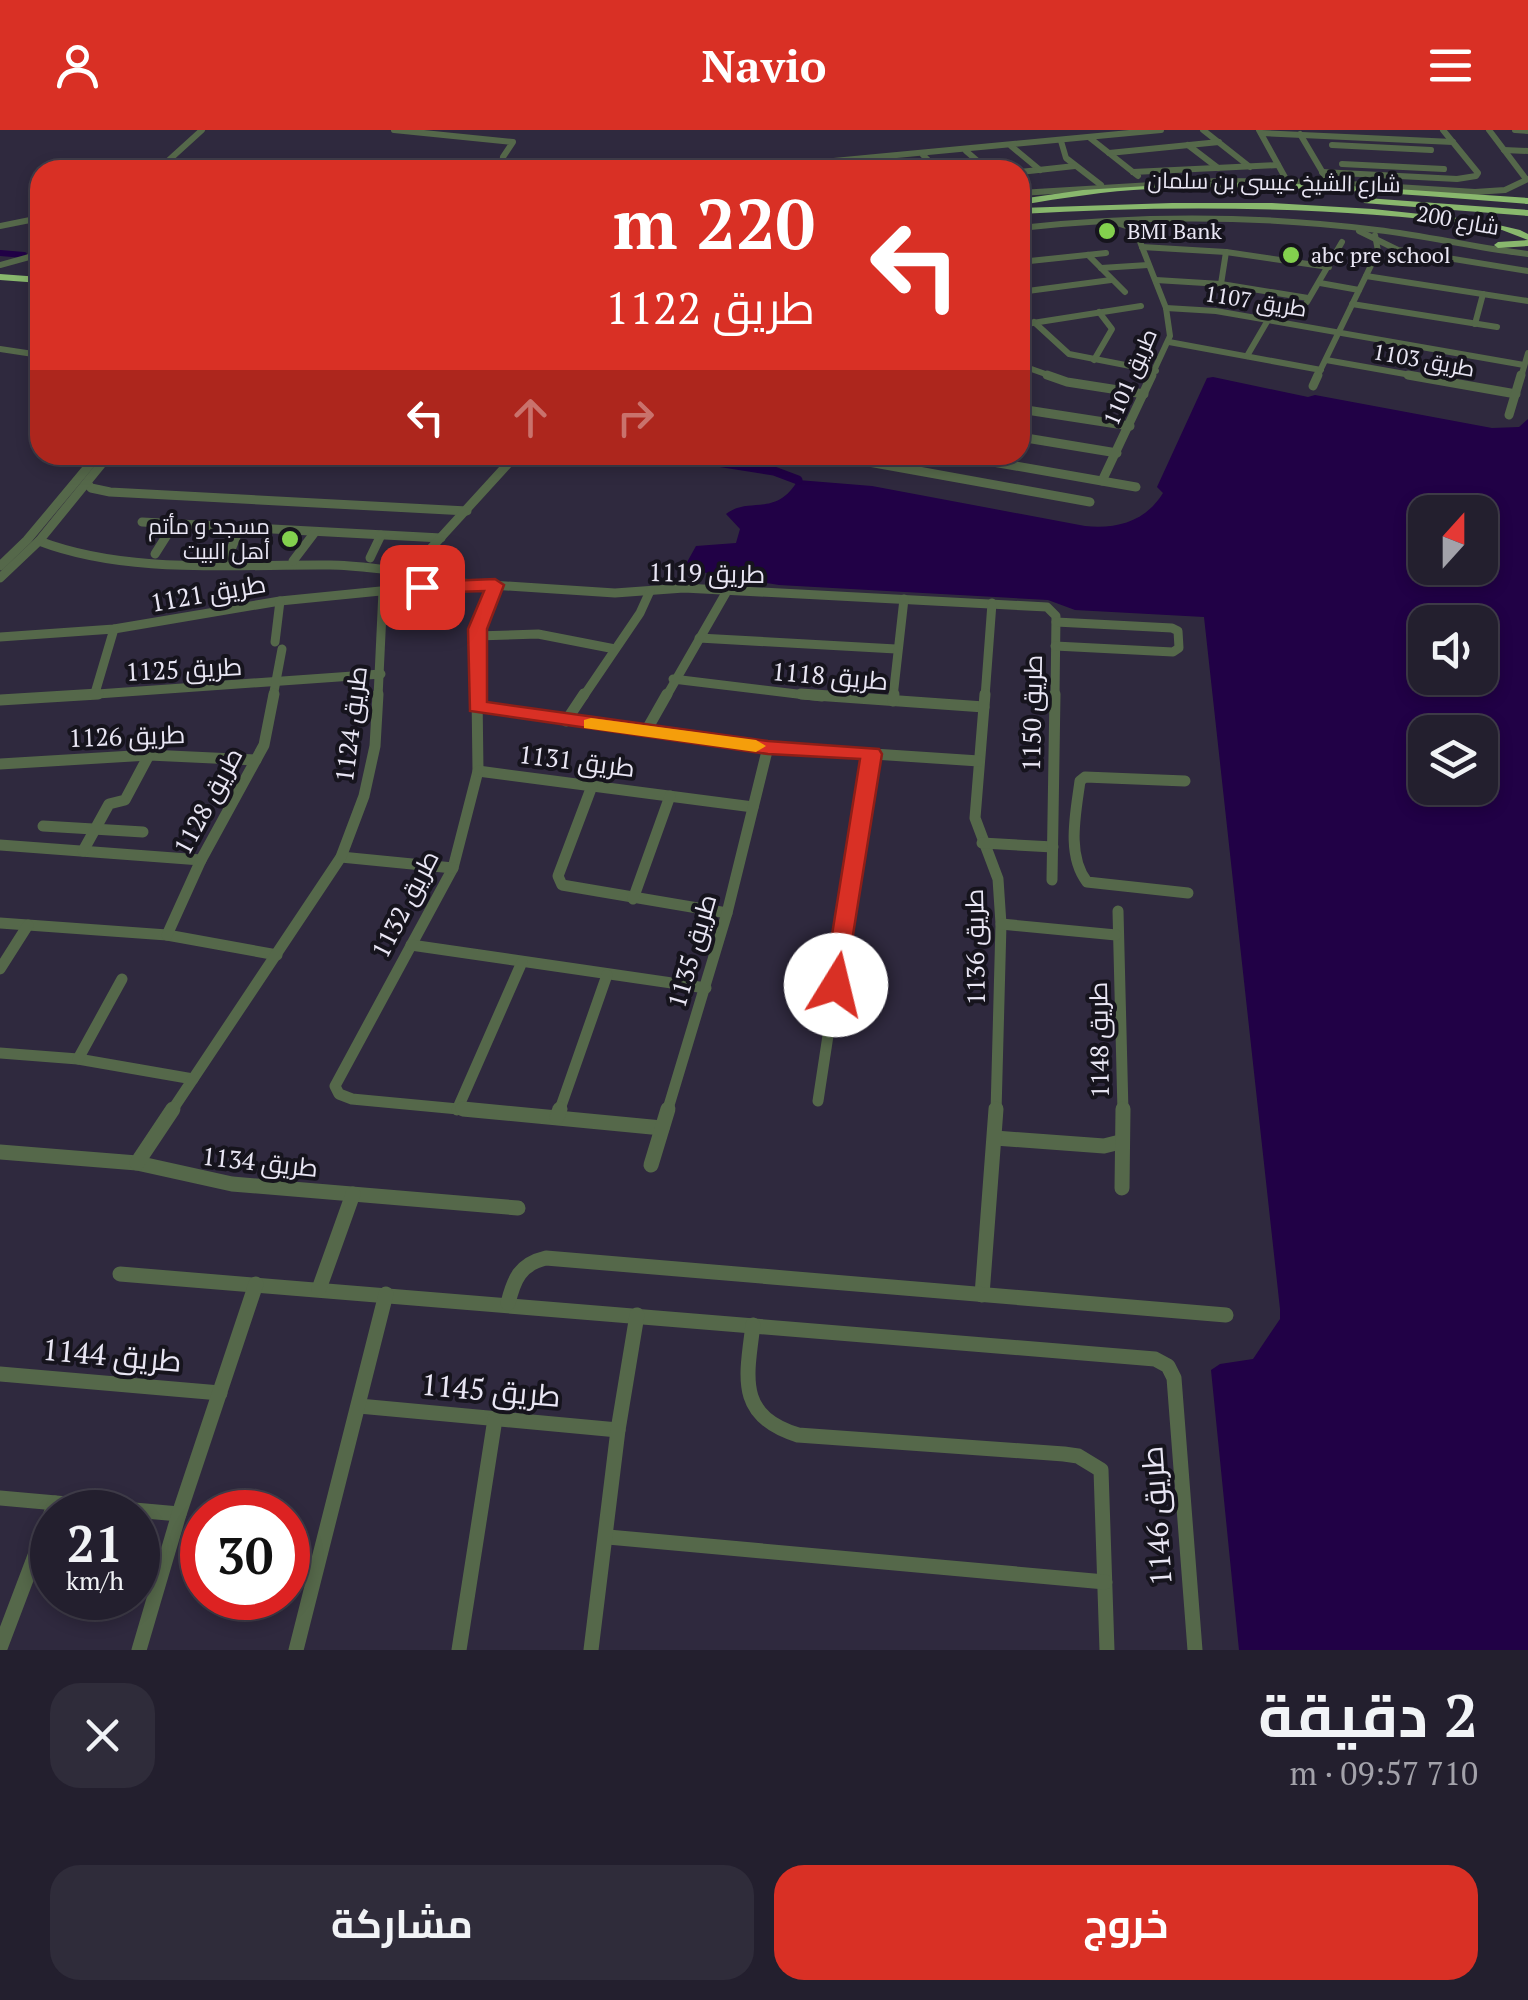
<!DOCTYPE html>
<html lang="ar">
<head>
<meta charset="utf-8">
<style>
	:root { --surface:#231f2e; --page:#2f2c3a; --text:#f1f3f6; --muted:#a3a2aa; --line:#403d4a; --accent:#d93025 }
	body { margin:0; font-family:"PT Serif",Cairo,serif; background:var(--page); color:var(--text); direction:rtl; height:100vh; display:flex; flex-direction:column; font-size:38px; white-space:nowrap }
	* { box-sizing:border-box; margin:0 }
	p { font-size:32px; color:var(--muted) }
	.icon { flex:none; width:55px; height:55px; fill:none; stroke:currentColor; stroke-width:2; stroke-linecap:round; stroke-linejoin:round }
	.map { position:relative; height:1520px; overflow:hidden; direction:ltr }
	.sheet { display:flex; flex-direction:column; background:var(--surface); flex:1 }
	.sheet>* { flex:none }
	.top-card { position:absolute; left:30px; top:30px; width:1000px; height:305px; border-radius:30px; box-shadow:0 5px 15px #0003,0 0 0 2px var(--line); direction:rtl; background:#d93025; color:#fff; overflow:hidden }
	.needle { width:65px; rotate:21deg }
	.controls { position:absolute; left:1408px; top:365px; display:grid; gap:20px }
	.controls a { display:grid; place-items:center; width:90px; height:90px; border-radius:20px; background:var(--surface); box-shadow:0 5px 15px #0003,0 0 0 2px var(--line); font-size:50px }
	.speed { position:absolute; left:30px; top:1360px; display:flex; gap:20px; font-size:50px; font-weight:700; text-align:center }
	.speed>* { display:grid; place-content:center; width:130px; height:130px; border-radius:50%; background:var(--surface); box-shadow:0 5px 15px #0003,0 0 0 2px var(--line); line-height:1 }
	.speed small { font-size:25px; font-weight:400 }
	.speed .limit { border:15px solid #d22; background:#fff; color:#111 }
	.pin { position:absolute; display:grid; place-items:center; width:85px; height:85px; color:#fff; margin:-42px; border-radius:20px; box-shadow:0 5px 15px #0006 }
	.me { position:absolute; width:110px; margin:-55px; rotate:9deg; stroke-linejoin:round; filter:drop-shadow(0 0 8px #0008) }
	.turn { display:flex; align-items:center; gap:35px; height:210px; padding:0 50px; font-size:45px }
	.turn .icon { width:130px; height:130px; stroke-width:2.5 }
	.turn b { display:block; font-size:70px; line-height:85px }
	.lanes { display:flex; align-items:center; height:95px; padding:0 50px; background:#0003; justify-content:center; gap:50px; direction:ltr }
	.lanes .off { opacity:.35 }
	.round { display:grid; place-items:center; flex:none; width:105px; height:105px; border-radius:30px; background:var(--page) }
	.overview { display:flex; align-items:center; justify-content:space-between; height:170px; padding:0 50px }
	h1 { font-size:60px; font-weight:700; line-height:75px }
	.cta { display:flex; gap:20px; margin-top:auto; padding:20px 50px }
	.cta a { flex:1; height:115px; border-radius:30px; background:var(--accent); color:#fff; font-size:40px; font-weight:700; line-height:115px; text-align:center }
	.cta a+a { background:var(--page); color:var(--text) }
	header { display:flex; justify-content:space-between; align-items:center; height:130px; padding:0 50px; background:var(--accent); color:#fff; font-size:45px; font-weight:700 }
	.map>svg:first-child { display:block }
	.water { fill:#210146; fill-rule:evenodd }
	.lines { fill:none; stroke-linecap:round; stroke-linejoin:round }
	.canal-far1 { stroke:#210146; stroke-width:6 }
	.canal { stroke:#210146; stroke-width:9 }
	.minor-far3 { stroke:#55684a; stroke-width:6 }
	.minor-far2 { stroke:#55684a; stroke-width:9 }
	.minor-far1 { stroke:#55684a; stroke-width:11 }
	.minor { stroke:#55684a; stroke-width:15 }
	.highway { fill:#89b86d; fill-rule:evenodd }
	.route { fill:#d93025; stroke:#8d1f18; stroke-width:2.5 }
	.slow { fill:#f59e0b }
	.poi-dot { fill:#83d04e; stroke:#16141d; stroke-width:4 }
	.labels { text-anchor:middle; stroke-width:8; stroke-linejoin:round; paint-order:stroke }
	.far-street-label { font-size:22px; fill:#e9e6f4; stroke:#16141d }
	.far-poi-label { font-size:22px; fill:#e9e6f4; stroke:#16141d; text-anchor:start }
	.street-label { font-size:25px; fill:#e9e6f4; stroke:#16141d }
	.near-street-label { font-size:30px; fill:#e9e6f4; stroke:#16141d }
</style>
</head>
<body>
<header><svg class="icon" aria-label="menu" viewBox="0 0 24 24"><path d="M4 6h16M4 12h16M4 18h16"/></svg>Navio<svg class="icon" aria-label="person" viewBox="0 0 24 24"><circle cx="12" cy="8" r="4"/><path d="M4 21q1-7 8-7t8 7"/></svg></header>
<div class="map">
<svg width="1528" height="1520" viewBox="0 0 1528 1520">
	<rect width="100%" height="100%" fill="#2f293e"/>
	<path class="water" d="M 1213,247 L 1308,267 L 1315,265 L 1492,298 L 1519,297 L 1528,289 L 1528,1520 L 1239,1520 L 1211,1240 L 1220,1234 L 1253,1229 L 1280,1189 L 1280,1179 L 1204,487 L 1075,480 L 1048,470 L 779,455 L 689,440 L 686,434 L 696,416 L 736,413 L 740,399 L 726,384 C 749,366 776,388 798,350 L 872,356 L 1085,396 C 1117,399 1145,392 1163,363 L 1157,357 L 1207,248 ZM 1425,382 L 1480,382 L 1480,438 L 1425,438 ZM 1425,492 L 1480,492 L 1480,548 L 1425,548 ZM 1425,602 L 1480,602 L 1480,658 L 1425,658 Z"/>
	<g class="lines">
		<path class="canal-far1" d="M 0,123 L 24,125"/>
		<path class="canal" d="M 673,325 L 774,341 L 798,350"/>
		<g class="minor-far3">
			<path d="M 394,0 L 513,12 L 503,27 L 501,40"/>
			<path d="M 1203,0 L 1250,37"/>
			<path d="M 1259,0 L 1287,51"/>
			<path d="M 1489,0 L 1526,49"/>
			<path d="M 1515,0 L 1528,1"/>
			<path d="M 1261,3 L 1453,12"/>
			<path d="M 1300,4 L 1326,48"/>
			<path d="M 1090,8 L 1138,46"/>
			<path d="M 1061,11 L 1066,28 L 1101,55"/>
			<path d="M 1188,15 L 1218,38"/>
			<path d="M 1332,15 L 1431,20"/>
			<path d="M 1011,16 L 1040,40"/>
			<path d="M 1504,20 L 1528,21"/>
			<path d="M 966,21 L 988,40"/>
			<path d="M 1109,23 L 1219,12"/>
			<path d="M 923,25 L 938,40"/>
			<path d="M 1342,34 L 1444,39"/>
			<path d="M 158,40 L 202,0"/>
			<path d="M 739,40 L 1161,0"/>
			<path d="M 1020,42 L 1075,36"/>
			<path d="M 1133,42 L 1278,35"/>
			<path d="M 1322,42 L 1457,49 L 1476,46 L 1478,43 L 1443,0"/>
			<path d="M 1020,63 L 1218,51 L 1318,52 L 1475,62 L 1505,60 L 1528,49"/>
			<path d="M 1117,93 L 1135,99 L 1166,178 L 1170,206 L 1151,247"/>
			<path d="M 0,96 L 40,88"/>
			<path d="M 1020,98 C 1139,85 1258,85 1377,100 C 1428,106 1477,118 1528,124"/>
			<path d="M 1359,101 L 1398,120 L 1528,141"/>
			<path d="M 1142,117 L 1226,122 L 1329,137"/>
			<path d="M 1088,125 L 1125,162"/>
			<path d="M 1020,132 L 1106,123"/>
			<path d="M 0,135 L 40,124"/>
			<path d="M 1101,138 L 1148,135"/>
			<path d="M 1366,146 L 1528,171"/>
			<path d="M 1156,150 L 1221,154 L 1308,168"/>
			<path d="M 1320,153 L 1359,160"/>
			<path d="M 1221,154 L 1226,122"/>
			<path d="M 1020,162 L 1111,150"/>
			<path d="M 1020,168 L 1028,176"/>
			<path d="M 1307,172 L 1342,112"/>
			<path d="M 1352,174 L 1497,197"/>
			<path d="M 1166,178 L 1216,181 L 1524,235"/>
			<path d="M 1034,192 L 1069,224 L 1156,241"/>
			<path d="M 1475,194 L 1483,164"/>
			<path d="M 1020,195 L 1141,176"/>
			<path d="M 1169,212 L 1321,240"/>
			<path d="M 0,219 L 40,225"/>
			<path d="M 1247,226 L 1268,190"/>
			<path d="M 1094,230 L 1112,199 L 1099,182"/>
			<path d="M 1326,230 L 1422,247"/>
			<path d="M 1020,235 L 1054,247"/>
			<path d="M 1317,247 L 1378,121 L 1375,105"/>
			<path d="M 1521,247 L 1528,223"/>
		</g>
		<g class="minor-far2">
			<path d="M 1047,245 L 1067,252 L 1144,264"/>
			<path d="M 1408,245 L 1516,264"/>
			<path d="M 1313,256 L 1318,245"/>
			<path d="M 1020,279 L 1130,296"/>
			<path d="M 1509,285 L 1521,245"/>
			<path d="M 1020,307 L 1117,323"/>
			<path d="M 830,325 L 1090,372"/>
			<path d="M 953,325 L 1136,357"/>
			<path d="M 1102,351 L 1152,245"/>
			<path d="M 87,353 L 91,358 L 110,362 L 467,381"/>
			<path d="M 142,392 L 441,408"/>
			<path d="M 39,411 C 128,445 236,434 330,435 C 359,435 387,441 415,442"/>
			<path d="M 155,424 L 174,394"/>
			<path d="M 228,427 L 240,397"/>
			<path d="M 370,428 L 381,405"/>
			<path d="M 293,431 L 315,402"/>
			<path d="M 0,436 L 27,410 L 98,325"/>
			<path d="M 412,446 L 423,427 L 516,325"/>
			<path d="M 0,448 L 39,411 L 109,325"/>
			<path d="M 476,506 L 538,504 L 615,519"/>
			<path d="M 0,507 L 114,499 L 280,471 L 461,453 L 615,463 L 684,458 L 1047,477 L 1056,486 L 1055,567"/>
			<path d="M 699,508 L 896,519"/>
			<path d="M 275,512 L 280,471"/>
			<path d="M 1055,516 L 1173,522 L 1179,518 L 1178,501 L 1172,498 L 1056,492"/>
			<path d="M 673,549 L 822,567"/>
			<path d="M 95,563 L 114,499"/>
			<path d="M 55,567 L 381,544"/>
			<path d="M 273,567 L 282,519"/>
			<path d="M 378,567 L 383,461"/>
			<path d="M 477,567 L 477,499 L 495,455"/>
			<path d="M 583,567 L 640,483 L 650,461"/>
			<path d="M 666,567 L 727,461"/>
			<path d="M 893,567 L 904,469"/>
			<path d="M 985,567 L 992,473"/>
		</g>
		<g class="minor-far1">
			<path d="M 477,564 L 478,641 L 453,738 L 335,956 L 339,964 L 352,969 L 490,982"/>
			<path d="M 801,564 L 984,577"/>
			<path d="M 985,564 L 975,688 L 998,749 L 1001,794 L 996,982"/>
			<path d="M 0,570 L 98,564"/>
			<path d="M 893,571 L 894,564"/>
			<path d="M 477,577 L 768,617 L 979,631"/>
			<path d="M 566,591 L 584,564"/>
			<path d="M 646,601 L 667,564"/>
			<path d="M 0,634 L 149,625 L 256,630"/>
			<path d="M 478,641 L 753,677"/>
			<path d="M 1185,651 L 1085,647 L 1080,651 C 1076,682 1066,725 1087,752 L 1188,763"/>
			<path d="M 592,656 L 558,746 L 562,755 L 727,783"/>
			<path d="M 43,696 L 143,702"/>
			<path d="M 982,713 L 1053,717"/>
			<path d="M 0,715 L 201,730"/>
			<path d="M 83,721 L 109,674 L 125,670 L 149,625"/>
			<path d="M 341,727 L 453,738"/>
			<path d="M 1052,750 L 1055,564"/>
			<path d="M 633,769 L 670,666"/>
			<path d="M 1118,781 L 1123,982"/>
			<path d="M 0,793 L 167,805 L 277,825"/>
			<path d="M 1001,794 L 1116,805"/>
			<path d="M 167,805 L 201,730 L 264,615 L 274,564"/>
			<path d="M 411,815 L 706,858"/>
			<path d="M 0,839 L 28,795"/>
			<path d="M 0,923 L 78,929 L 193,949"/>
			<path d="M 78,929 L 122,849"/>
			<path d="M 818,971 L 871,624"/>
			<path d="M 457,980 L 522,832"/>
			<path d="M 171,982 L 341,727 L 364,666 L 375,616 L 378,564"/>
			<path d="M 559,982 L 607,845"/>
			<path d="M 667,982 L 727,783 L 768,617"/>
		</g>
		<g class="minor">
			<path d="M 463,979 L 662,998"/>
			<path d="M 557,987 L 560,979"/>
			<path d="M 995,1008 L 1104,1016 L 1120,1012"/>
			<path d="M 0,1022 L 137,1033 L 232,1054 L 518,1078"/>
			<path d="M 137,1033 L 173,979"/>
			<path d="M 651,1035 L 668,979"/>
			<path d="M 1122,1058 L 1123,979"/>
			<path d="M 120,1144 L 1155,1229 L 1168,1236 L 1174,1248 L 1195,1520"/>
			<path d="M 319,1159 L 353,1064"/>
			<path d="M 982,1165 L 996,979"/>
			<path d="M 508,1173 C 514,1149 520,1134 546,1128 L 1226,1185"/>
			<path d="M 753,1195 C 746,1249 737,1286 798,1305 L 1064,1324 L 1078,1326 L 1101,1340 L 1107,1520"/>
			<path d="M 0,1244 L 220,1263"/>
			<path d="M 359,1276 L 618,1300"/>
			<path d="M 0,1368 L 179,1384"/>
			<path d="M 608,1407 L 1105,1452"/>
			<path d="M 0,1518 L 55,1373"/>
			<path d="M 139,1520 L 179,1384 L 256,1154"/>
			<path d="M 296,1520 L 386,1164"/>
			<path d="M 459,1520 L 495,1289"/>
			<path d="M 591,1520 L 618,1300 L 637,1185"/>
		</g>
		<g class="highway">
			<path d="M 1210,52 L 1337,55 L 1528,68 L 1528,74 C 1402,64 1276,53 1150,59 C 1106,61 1063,68 1020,75 L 1020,69 L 1083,60 Z"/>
			<path d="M 1367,68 L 1528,80 L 1528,86 L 1364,73 L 1363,71 Z"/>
			<path d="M 1172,73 L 1272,73 L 1373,79 L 1477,90 L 1520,100 L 1528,104 L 1528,110 L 1502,100 L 1477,95 C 1325,76 1173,75 1020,84 L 1020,78 Z"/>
			<path d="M 1528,110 L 1528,116 L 1498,118 L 1494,115 L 1498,112 Z"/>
			<path d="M 0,144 L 40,147 L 40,153 L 0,150 Z"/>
		</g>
	</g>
	<path class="route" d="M 495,449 L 504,455 L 487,499 L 487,572 L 768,611 L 879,619 L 882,624 L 844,861 L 836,864 L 824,855 L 860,629 L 768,624 L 470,581 L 468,499 L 484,461 L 422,463 L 413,457 L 422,452 Z"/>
	<path class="slow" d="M 591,588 L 756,610 L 766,616 L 756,622 L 584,598 L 584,590 Z"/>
	<g class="poi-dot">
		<circle cx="1107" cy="101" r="10"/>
		<circle cx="1291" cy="125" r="10"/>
		<circle cx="290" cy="409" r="10"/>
	</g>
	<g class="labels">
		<g class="far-street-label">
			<text transform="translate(1274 52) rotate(1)" y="8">شارع الشيخ عيسى بن سلمان</text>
			<text transform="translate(1458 90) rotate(10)" y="8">شارع 200</text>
			<text transform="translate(1256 171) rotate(9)" y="8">طريق 1107</text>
			<text transform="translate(1424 230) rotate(10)" y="8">طريق 1103</text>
			<text transform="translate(1130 247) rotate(-67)" y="8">طريق 1101</text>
		</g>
		<g class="far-poi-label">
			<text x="1127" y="109">BMI Bank</text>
			<text x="1311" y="133">abc pre school</text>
			<text x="270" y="404" text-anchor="end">مسجد و مأتم<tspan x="270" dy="25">أهل البيت</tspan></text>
		</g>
		<g class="street-label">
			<text transform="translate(707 443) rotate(1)" y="9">طريق 1119</text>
			<text transform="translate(208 463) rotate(-10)" y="9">طريق 1121</text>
			<text transform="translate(184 539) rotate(-3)" y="9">طريق 1125</text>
			<text transform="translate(830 546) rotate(5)" y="9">طريق 1118</text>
			<text transform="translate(1032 583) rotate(-89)" y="9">طريق 1150</text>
			<text transform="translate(351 594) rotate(-83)" y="9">طريق 1124</text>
			<text transform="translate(127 606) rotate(-2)" y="9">طريق 1126</text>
			<text transform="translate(577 631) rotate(7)" y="9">طريق 1131</text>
			<text transform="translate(208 671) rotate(-62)" y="9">طريق 1128</text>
			<text transform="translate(405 774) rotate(-63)" y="9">طريق 1132</text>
			<text transform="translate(975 817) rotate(-91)" y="9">طريق 1136</text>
			<text transform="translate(692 821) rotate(-74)" y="9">طريق 1135</text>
			<text transform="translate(1099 910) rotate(-91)" y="9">طريق 1148</text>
			<text transform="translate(260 1032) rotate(6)" y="9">طريق 1134</text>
		</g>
		<g class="near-street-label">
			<text transform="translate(112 1226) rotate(5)" y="10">طريق 1144</text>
			<text transform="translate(491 1261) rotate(5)" y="10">طريق 1145</text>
			<text transform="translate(1157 1386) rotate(-94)" y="10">طريق 1146</text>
		</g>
	</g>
</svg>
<div class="controls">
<a><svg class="needle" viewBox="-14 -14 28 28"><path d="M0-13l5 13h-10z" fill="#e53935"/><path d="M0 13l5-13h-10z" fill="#a3a2aa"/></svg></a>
<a><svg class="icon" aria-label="sound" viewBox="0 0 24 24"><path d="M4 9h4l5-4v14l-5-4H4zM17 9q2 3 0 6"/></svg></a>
<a><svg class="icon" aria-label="layers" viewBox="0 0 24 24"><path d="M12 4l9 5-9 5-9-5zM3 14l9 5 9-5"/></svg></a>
</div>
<div class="speed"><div>21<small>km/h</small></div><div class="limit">30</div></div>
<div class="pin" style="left:422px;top:457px;background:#d93025"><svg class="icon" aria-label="arrive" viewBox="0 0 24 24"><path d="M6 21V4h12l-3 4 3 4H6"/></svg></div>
<svg class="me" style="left:836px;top:855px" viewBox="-20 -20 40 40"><circle r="19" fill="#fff"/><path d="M0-13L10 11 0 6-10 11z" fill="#d93025"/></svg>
<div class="top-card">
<div class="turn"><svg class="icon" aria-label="left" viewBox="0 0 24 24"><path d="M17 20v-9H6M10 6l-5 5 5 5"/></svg><div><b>220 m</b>طريق 1122</div></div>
<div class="lanes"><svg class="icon" aria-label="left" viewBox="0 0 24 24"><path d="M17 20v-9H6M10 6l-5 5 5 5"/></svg><svg class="icon off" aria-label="ahead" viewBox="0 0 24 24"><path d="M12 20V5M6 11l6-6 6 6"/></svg><svg class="icon off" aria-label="right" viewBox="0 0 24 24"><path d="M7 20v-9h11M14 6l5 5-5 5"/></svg></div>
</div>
</div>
<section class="sheet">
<div class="overview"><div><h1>2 دقيقة</h1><p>710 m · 09:57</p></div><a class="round"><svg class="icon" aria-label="close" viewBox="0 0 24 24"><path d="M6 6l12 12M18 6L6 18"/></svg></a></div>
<div class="cta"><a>خروج</a><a>مشاركة</a></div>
</section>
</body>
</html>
